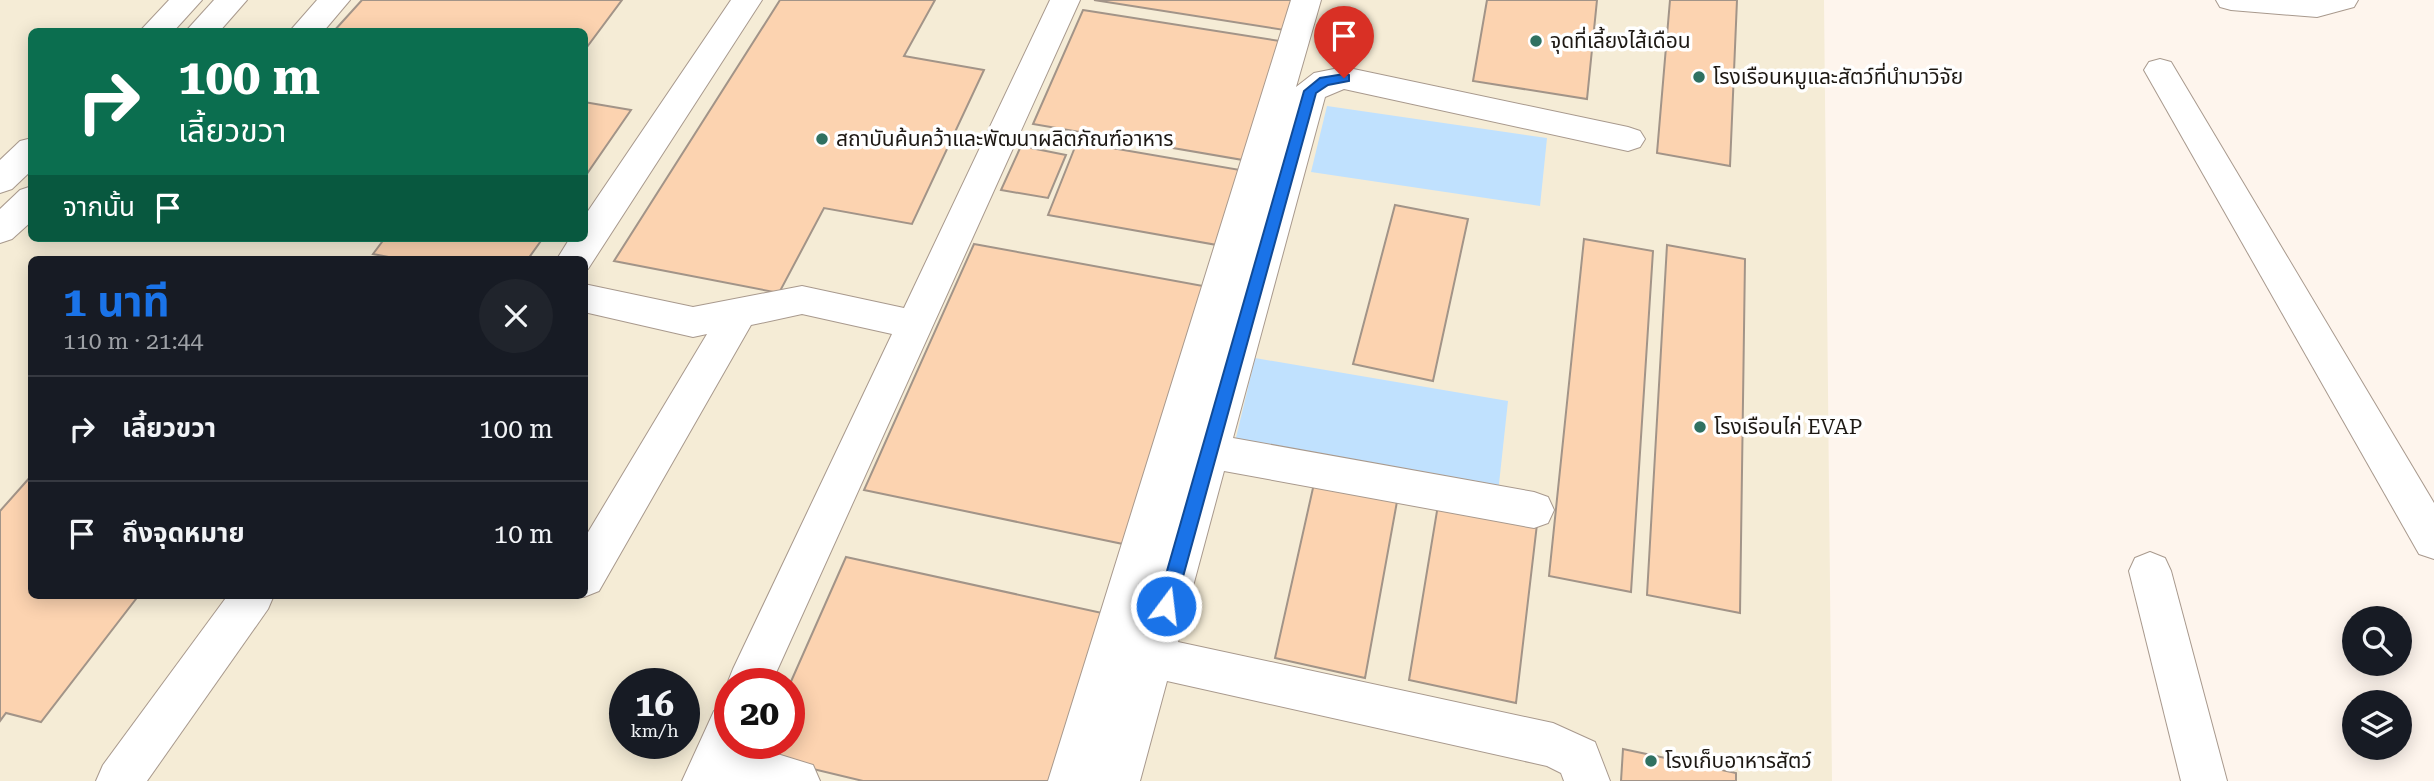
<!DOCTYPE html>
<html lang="th">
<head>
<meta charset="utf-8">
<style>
	:root { --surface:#171b24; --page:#20242c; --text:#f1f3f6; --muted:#9ea1a6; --line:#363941; --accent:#1a73e8 }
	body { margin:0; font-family:"Roboto Serif","Noto Sans Thai",serif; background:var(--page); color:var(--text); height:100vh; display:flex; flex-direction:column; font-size:26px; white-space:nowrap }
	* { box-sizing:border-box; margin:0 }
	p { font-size:23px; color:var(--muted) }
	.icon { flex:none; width:38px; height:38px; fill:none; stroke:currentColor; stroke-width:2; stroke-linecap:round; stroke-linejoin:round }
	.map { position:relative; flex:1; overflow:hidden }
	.side { position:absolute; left:28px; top:256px; width:560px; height:343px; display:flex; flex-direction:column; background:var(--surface); border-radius:10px; box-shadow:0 4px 18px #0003 }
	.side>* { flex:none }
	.guide { position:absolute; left:28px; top:28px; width:560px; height:214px; border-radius:10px; box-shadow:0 4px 18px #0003; background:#0b6e4f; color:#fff; overflow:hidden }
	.tools { position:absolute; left:2342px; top:606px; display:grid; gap:14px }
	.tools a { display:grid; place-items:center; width:70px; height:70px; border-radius:50%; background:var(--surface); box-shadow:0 4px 18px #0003; font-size:35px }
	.speed { position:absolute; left:609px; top:668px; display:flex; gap:14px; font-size:35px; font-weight:700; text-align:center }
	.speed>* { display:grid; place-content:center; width:91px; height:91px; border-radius:50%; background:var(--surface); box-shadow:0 4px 18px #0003; line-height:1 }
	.speed small { font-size:18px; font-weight:400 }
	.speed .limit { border:10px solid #d22; background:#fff; color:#111 }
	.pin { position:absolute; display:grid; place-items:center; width:60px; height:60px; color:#fff; margin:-72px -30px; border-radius:50% 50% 50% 0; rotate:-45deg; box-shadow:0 0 7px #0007 }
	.pin .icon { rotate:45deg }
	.me { position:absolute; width:77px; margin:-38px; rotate:15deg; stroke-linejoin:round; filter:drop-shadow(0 0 5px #0008) }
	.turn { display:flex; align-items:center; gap:24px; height:147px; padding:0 35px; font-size:32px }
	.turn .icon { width:91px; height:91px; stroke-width:2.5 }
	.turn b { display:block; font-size:49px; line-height:60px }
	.then { display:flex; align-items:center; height:66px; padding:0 35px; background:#0003; gap:14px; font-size:26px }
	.round { display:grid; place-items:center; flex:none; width:74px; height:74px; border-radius:37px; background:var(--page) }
	.overview { display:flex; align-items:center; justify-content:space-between; height:119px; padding:0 35px }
	h1 { font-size:42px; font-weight:700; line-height:52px; color:var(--accent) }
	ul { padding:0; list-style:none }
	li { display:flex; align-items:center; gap:21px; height:105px; padding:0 35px; border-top:2px solid var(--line) }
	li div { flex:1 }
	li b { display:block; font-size:26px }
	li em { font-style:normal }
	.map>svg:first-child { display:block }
	.education { fill:#f5ecd6; fill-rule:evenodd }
	.water { fill:#c0e1fe }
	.building { fill:#fcd3b0; stroke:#a29488; stroke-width:2 }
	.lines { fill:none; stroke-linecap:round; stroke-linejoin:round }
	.minor-casing { stroke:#a8998d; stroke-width:2 }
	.minor { fill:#fff; fill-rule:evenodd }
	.route { fill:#1a73e8; stroke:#114b97; stroke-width:2 }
	.poi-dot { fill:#307161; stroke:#fff; stroke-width:2.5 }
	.labels { text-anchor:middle; stroke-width:7; stroke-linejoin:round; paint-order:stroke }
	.poi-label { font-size:21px; fill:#1d1813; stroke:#fff; text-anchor:start }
</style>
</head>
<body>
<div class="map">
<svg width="2434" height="781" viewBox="0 0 2434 781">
	<rect width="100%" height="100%" fill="#fef5ed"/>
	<path class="education" d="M 0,0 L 1824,0 L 1832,781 L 0,781 ZM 32,32 L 584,32 L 584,238 L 32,238 ZM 32,259 L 584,259 L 584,595 L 32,595 ZM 625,684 L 684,684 L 684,744 L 625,744 ZM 730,684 L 789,684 L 789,744 L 730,744 Z"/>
	<g class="water">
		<path d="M 1327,106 L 1547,138 L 1540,206 L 1311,172 Z"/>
		<path d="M 1255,358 L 1508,401 L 1498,493 L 1234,446 Z"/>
	</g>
	<g class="building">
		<path d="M 362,0 L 622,0 L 584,51 L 584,32 L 333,32 Z"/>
		<path d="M 780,0 L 935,0 L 904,56 L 984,70 L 912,224 L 824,208 L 779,293 L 614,261 Z"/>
		<path d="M 1094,0 L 1293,0 L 1284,30 Z"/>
		<path d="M 1487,0 L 1597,0 L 1587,99 L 1473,81 Z"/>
		<path d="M 1670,0 L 1737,0 L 1730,166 L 1657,153 Z"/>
		<path d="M 1083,10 L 1280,41 L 1243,160 L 1033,124 Z"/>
		<path d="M 584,102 L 631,110 L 584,178 Z"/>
		<path d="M 1077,142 L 1240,170 L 1217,245 L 1048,215 Z"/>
		<path d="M 1021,146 L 1066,155 L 1048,198 L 1001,190 Z"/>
		<path d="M 1395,205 L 1468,219 L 1433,381 L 1353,364 Z"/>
		<path d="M 385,238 L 543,238 L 528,259 L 399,259 L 373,254 Z"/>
		<path d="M 1584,239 L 1653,251 L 1631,592 L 1549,576 Z"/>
		<path d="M 974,244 L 1203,286 L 1123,544 L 864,490 Z"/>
		<path d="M 1667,245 L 1745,259 L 1740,613 L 1647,595 Z"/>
		<path d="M 32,475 L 32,595 L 139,595 L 41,722 L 6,713 L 0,721 L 0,511 Z"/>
		<path d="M 1315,479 L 1398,496 L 1365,678 L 1275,658 Z"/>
		<path d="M 1438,505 L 1537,524 L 1516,703 L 1409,680 Z"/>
		<path d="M 846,557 L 1102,613 L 1050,781 L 863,781 L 759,756 L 764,744 L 789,744 L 789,686 Z"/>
		<path d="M 1623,749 L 1736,773 L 1736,781 L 1621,781 Z"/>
	</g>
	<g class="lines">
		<g class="minor-casing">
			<g id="minor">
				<path d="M 169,0 L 202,0 L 173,32 L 139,32 Z"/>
				<path d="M 214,0 L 247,0 L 219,32 L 185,32 Z"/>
				<path d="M 317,0 L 350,0 L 323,32 L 289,32 Z"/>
				<path d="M 731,0 L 762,0 L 588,269 L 584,270 L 584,259 L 557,259 L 570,238 L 584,238 L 584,217 Z"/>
				<path d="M 1050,0 L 1080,0 L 771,684 L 730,684 L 730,691 L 727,684 L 733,669 L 892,334 L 802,314 L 751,325 L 599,591 L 584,597 L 579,595 L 584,595 L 584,539 L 707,334 L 693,337 L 584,312 L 584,284 L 693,307 L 802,286 L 904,308 Z"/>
				<path d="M 1291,0 L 1321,0 L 1296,87 L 1314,73 L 1344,67 L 1628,127 L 1640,131 L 1645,139 L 1640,147 L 1628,151 L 1344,89 L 1325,97 L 1233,438 L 1534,492 L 1548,497 L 1554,510 L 1548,523 L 1534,528 L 1224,471 L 1178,642 L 1553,723 L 1595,742 L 1610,781 L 1564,781 L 1561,773 L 1547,766 L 1167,681 L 1140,781 L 1048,781 Z"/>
				<path d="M 2216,0 L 2358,0 L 2354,7 L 2317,17 L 2231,10 L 2220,7 Z"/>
				<path d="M 2160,59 L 2171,62 L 2434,503 L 2434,559 L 2419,554 L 2144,70 L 2149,62 Z"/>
				<path d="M 32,138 L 32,170 L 12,189 L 0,193 L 0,160 L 20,141 Z"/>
				<path d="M 32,186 L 32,221 L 12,239 L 0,243 L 0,209 L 20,190 Z"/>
				<path d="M 2150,552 L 2165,558 L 2171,571 L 2227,781 L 2181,781 L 2129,571 L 2135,558 Z"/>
				<path d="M 228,595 L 274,595 L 268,609 L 147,781 L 96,781 L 103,765 Z"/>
				<path d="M 730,704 L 730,744 L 745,744 L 813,765 L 820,781 L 682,781 L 714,711 Z"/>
			</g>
		</g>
		<use href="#minor" class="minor"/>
	</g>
	<path class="route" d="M 1344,74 L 1349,75 L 1349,81 L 1328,85 L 1316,93 L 1175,606 L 1172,612 L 1166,614 L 1160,612 L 1157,606 L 1304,91 L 1320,78 Z"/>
	<g class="poi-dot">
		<circle cx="1536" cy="41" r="7"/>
		<circle cx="1699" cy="77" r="7"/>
		<circle cx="822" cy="139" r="7"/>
		<circle cx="1700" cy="427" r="7"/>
		<circle cx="1651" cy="761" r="7"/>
	</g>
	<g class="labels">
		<g class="poi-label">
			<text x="1550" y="48">จุดที่เลี้ยงไส้เดือน</text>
			<text x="1713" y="84">โรงเรือนหมูและสัตว์ที่นำมาวิจัย</text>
			<text x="836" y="146">สถาบันค้นคว้าและพัฒนาผลิตภัณฑ์อาหาร</text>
			<text x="1714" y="434">โรงเรือนไก่ EVAP</text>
			<text x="1665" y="768">โรงเก็บอาหารสัตว์</text>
		</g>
	</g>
</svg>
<div class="tools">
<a><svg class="icon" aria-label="search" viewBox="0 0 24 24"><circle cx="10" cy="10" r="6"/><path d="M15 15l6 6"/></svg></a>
<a><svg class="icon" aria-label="layers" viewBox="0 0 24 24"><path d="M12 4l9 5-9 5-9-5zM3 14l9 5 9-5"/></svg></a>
</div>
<div class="speed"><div>16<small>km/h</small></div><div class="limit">20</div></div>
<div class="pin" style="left:1344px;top:78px;background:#d93025"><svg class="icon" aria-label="arrive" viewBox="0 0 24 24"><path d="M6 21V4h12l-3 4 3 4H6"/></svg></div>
<svg class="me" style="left:1166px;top:606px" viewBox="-20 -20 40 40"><circle r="17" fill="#1a73e8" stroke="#fff" stroke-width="3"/><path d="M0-11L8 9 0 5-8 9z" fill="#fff"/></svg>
<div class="guide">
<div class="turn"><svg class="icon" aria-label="right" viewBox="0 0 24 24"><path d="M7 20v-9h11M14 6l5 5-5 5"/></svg><div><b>100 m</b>เลี้ยวขวา</div></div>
<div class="then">จากนั้น<svg class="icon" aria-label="arrive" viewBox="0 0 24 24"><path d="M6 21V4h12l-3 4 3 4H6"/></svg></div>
</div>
<section class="side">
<div class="overview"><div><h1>1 นาที</h1><p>110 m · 21:44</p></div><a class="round"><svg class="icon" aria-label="close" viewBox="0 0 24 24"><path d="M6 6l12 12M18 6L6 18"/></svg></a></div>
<ul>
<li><svg class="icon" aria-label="right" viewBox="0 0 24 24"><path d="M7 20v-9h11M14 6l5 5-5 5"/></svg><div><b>เลี้ยวขวา</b></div><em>100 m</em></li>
<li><svg class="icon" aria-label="arrive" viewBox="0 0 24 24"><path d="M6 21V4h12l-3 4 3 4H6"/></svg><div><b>ถึงจุดหมาย</b></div><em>10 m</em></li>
</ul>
</section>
</div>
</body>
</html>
